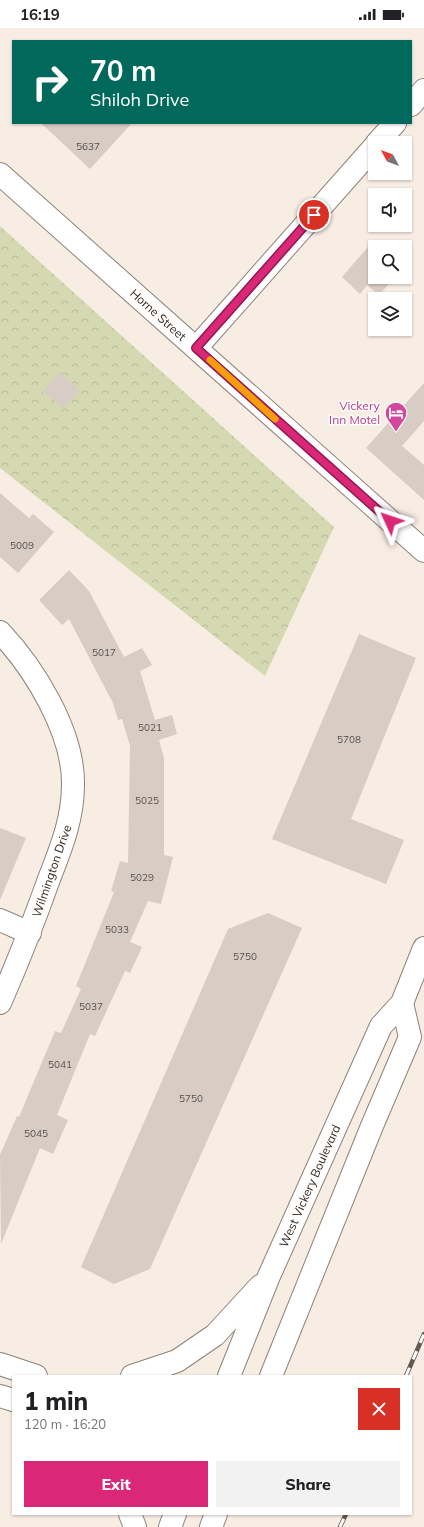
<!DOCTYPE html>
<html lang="en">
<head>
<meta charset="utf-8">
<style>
	:root { --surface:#fff; --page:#f2f2f2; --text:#202124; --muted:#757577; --accent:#db2777 }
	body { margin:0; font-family:Mulish,sans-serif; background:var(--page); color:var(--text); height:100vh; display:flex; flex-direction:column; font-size:15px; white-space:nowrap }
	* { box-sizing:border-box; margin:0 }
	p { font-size:13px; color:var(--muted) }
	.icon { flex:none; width:22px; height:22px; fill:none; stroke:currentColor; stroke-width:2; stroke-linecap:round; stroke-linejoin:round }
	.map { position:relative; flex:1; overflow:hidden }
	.panel { position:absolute; left:12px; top:1347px; width:400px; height:140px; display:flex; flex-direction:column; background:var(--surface); border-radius:0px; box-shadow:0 1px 3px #0004 }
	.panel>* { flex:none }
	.banner { position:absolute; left:12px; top:12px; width:400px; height:84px; border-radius:0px; box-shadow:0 1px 3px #0004; background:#00695c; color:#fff; overflow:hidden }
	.needle { width:26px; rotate:311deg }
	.fabs { position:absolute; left:368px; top:108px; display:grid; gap:8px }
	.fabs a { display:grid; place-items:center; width:44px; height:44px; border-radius:0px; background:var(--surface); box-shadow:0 1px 3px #0004; font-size:20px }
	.pin { position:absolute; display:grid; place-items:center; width:34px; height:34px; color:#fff; margin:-17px; border:2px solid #fff; border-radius:50%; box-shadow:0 1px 4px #0007 }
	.me { position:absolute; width:44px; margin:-22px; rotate:312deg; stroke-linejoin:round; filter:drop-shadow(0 0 3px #0008) }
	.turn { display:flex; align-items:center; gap:14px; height:84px; padding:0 12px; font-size:18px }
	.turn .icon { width:52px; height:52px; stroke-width:2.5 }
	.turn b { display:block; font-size:28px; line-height:34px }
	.round { display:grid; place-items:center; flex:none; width:42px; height:42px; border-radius:0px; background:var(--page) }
	.headline { display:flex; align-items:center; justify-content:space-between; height:68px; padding:0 12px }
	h1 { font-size:24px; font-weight:800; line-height:30px }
	.button { display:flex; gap:8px; margin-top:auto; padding:8px 12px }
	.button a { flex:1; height:46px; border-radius:0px; background:var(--accent); color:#fff; font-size:16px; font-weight:800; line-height:46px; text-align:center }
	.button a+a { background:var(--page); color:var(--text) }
	.status { display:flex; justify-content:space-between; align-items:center; height:28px; padding:0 20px; background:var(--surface); direction:ltr }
	.status svg { height:11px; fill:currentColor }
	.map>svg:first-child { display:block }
	.park { fill:url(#park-crowns) }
	.building { fill:#d8cdc4 }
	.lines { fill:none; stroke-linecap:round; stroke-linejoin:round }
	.minor-casing { stroke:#8d837b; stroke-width:24 }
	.tertiary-casing { stroke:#8d837b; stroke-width:24 }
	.secondary-casing { stroke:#8d837b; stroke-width:24 }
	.minor { stroke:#fff; stroke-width:22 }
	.tertiary { stroke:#fff; stroke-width:22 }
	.secondary { stroke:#fff; stroke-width:22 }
	.rail-casing { stroke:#615a55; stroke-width:4.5 }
	.rail { stroke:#fefcfa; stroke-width:3; stroke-dasharray:9; stroke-linecap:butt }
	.route-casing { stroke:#8e194d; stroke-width:10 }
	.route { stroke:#db2777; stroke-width:7 }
	.slow { stroke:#f59e0b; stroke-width:7 }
	.labels { text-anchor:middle; stroke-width:3; stroke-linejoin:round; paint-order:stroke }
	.number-label { font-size:10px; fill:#58514d }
	.street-label { font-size:12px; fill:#2d2825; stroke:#fefcfa }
	.hotel-label { font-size:12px; fill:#b23c85; stroke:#fefcfa; text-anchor:end }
</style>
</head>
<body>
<div class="status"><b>16:19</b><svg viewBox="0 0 49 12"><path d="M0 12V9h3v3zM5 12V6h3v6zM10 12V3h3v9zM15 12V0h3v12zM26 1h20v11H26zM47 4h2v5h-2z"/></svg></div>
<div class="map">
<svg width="424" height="1499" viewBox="0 0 424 1499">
	<defs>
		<pattern id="park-crowns" width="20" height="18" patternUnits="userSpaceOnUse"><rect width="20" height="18" fill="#d5d9b1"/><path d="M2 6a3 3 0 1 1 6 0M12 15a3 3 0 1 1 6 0" fill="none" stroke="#b7ba98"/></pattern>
	</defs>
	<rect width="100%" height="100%" fill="#f8ede3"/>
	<path class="park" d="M 0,198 L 334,499 L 265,648 L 0,440 Z"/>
	<g class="building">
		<path d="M 41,95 L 132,95 L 90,141 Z"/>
		<path d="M 374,212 L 382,219 L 375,219 L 375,249 L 395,249 L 379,267 L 367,257 L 360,266 L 342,249 Z"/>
		<path d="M 60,344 L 80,362 L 64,381 L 43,364 Z"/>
		<path d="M 424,355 L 424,393 L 402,418 L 424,437 L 424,472 L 366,420 Z"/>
		<path d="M 0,465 L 29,490 L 33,486 L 54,504 L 18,545 L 0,529 Z"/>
		<path d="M 69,542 L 89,563 L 124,629 L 142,620 L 152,637 L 140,643 L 155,692 L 172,687 L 177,706 L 159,712 L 164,730 L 164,827 L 173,829 L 161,876 L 148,873 L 130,914 L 142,919 L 130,945 L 125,943 L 95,1008 L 90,1006 L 57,1087 L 68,1092 L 53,1126 L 40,1120 L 1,1216 L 0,1127 L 17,1088 L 19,1089 L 55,1003 L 61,1005 L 81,961 L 76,958 L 114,864 L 111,863 L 120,833 L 128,835 L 130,718 L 122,691 L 118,692 L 113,675 L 69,591 L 62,597 L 39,572 Z"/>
		<path d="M 359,606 L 416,630 L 351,791 L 404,812 L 386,856 L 272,811 Z"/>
		<path d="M 0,800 L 26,810 L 0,872 Z"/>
		<path d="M 268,885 L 302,900 L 150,1241 L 114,1256 L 81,1239 L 228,901 Z"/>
	</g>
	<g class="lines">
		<g class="minor-casing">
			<g id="minor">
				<path d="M 411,77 L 424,62"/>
				<path d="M 377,115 L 395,95"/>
				<path d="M 196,320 L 375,118"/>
				<path d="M 0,604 C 35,641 74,705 73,757 C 73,791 61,820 49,851 C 34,893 18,934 0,975"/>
				<path d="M 0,892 L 30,905"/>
			</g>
		</g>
		<g class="tertiary-casing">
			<path id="tertiary" d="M 0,146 L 424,523"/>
		</g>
		<g class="secondary-casing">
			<g id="secondary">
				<path d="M 0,1336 L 36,1348"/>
				<path d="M 132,1348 L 177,1333 L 215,1307 L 260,1258"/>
				<path d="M 229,1348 L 269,1248 L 381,998 L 402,975 L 424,920"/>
				<path d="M 271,1348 L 372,1098 L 410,1009 L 402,975"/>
				<path d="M 0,1368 L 13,1372"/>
				<path d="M 130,1486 L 135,1499"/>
				<path d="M 170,1499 L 175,1486"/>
				<path d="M 211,1499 L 216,1486"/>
			</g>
		</g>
		<use href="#minor" class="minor"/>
		<use href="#tertiary" class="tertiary"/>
		<use href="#secondary" class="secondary"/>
		<g class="rail-casing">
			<g id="rail">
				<path d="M 406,1348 L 424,1306"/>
				<path d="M 340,1499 L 346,1486"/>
			</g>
		</g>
		<use href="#rail" class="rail"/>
	</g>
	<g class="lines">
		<g class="route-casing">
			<path id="route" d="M 314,187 L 196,320 L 390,493"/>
		</g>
		<use href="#route" class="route"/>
		<path class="slow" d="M 210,332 L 275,391"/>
	</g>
	<defs>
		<g id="hotel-pin" transform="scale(1.15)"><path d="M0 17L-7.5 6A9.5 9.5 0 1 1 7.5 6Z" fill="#d1479c" stroke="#fefcfa"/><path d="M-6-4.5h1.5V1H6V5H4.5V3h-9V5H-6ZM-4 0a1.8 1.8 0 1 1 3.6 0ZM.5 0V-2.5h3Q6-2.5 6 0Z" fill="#fff"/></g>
	</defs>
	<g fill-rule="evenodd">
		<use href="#hotel-pin" x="396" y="385"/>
	</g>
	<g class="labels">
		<g class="number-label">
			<text x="88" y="122">5637</text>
			<text x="22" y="521">5009</text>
			<text x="104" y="628">5017</text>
			<text x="150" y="703">5021</text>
			<text x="349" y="715">5708</text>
			<text x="147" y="776">5025</text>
			<text x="142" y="853">5029</text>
			<text x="117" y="905">5033</text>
			<text x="245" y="932">5750</text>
			<text x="91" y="982">5037</text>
			<text x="60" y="1040">5041</text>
			<text x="191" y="1074">5750</text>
			<text x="36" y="1109">5045</text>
		</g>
		<g class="street-label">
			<text transform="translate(158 287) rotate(42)" y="4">Horne Street</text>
			<text transform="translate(52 843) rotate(-71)" y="4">Wilmington Drive</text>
			<text transform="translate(310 1158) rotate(-66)" y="4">West Vickery Boulevard</text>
		</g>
		<g class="hotel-label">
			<text x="380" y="382">Vickery<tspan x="380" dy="14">Inn Motel</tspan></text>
		</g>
	</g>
</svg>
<div class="fabs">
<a><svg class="needle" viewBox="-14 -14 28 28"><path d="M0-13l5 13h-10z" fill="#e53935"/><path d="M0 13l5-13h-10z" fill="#757577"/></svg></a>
<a><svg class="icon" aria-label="sound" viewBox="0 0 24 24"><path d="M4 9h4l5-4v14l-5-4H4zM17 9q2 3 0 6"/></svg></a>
<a><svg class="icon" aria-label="search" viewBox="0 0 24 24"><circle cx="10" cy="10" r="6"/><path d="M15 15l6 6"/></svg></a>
<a><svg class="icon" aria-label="layers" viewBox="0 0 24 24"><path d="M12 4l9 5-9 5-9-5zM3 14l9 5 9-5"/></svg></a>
</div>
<div class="pin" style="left:314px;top:187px;background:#d93025"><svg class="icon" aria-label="arrive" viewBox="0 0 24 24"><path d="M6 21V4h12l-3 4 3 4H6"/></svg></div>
<svg class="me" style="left:390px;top:493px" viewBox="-20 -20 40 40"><path d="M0-17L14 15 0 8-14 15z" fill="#db2777" stroke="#fff" stroke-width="4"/></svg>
<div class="banner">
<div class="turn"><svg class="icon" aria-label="right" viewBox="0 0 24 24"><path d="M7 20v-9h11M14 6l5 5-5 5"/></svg><div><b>70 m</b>Shiloh Drive</div></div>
</div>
<section class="panel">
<div class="headline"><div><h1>1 min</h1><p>120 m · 16:20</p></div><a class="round" style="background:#d93025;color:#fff"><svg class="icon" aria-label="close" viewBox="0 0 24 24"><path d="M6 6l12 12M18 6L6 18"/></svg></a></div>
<div class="button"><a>Exit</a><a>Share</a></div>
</section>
</div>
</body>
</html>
